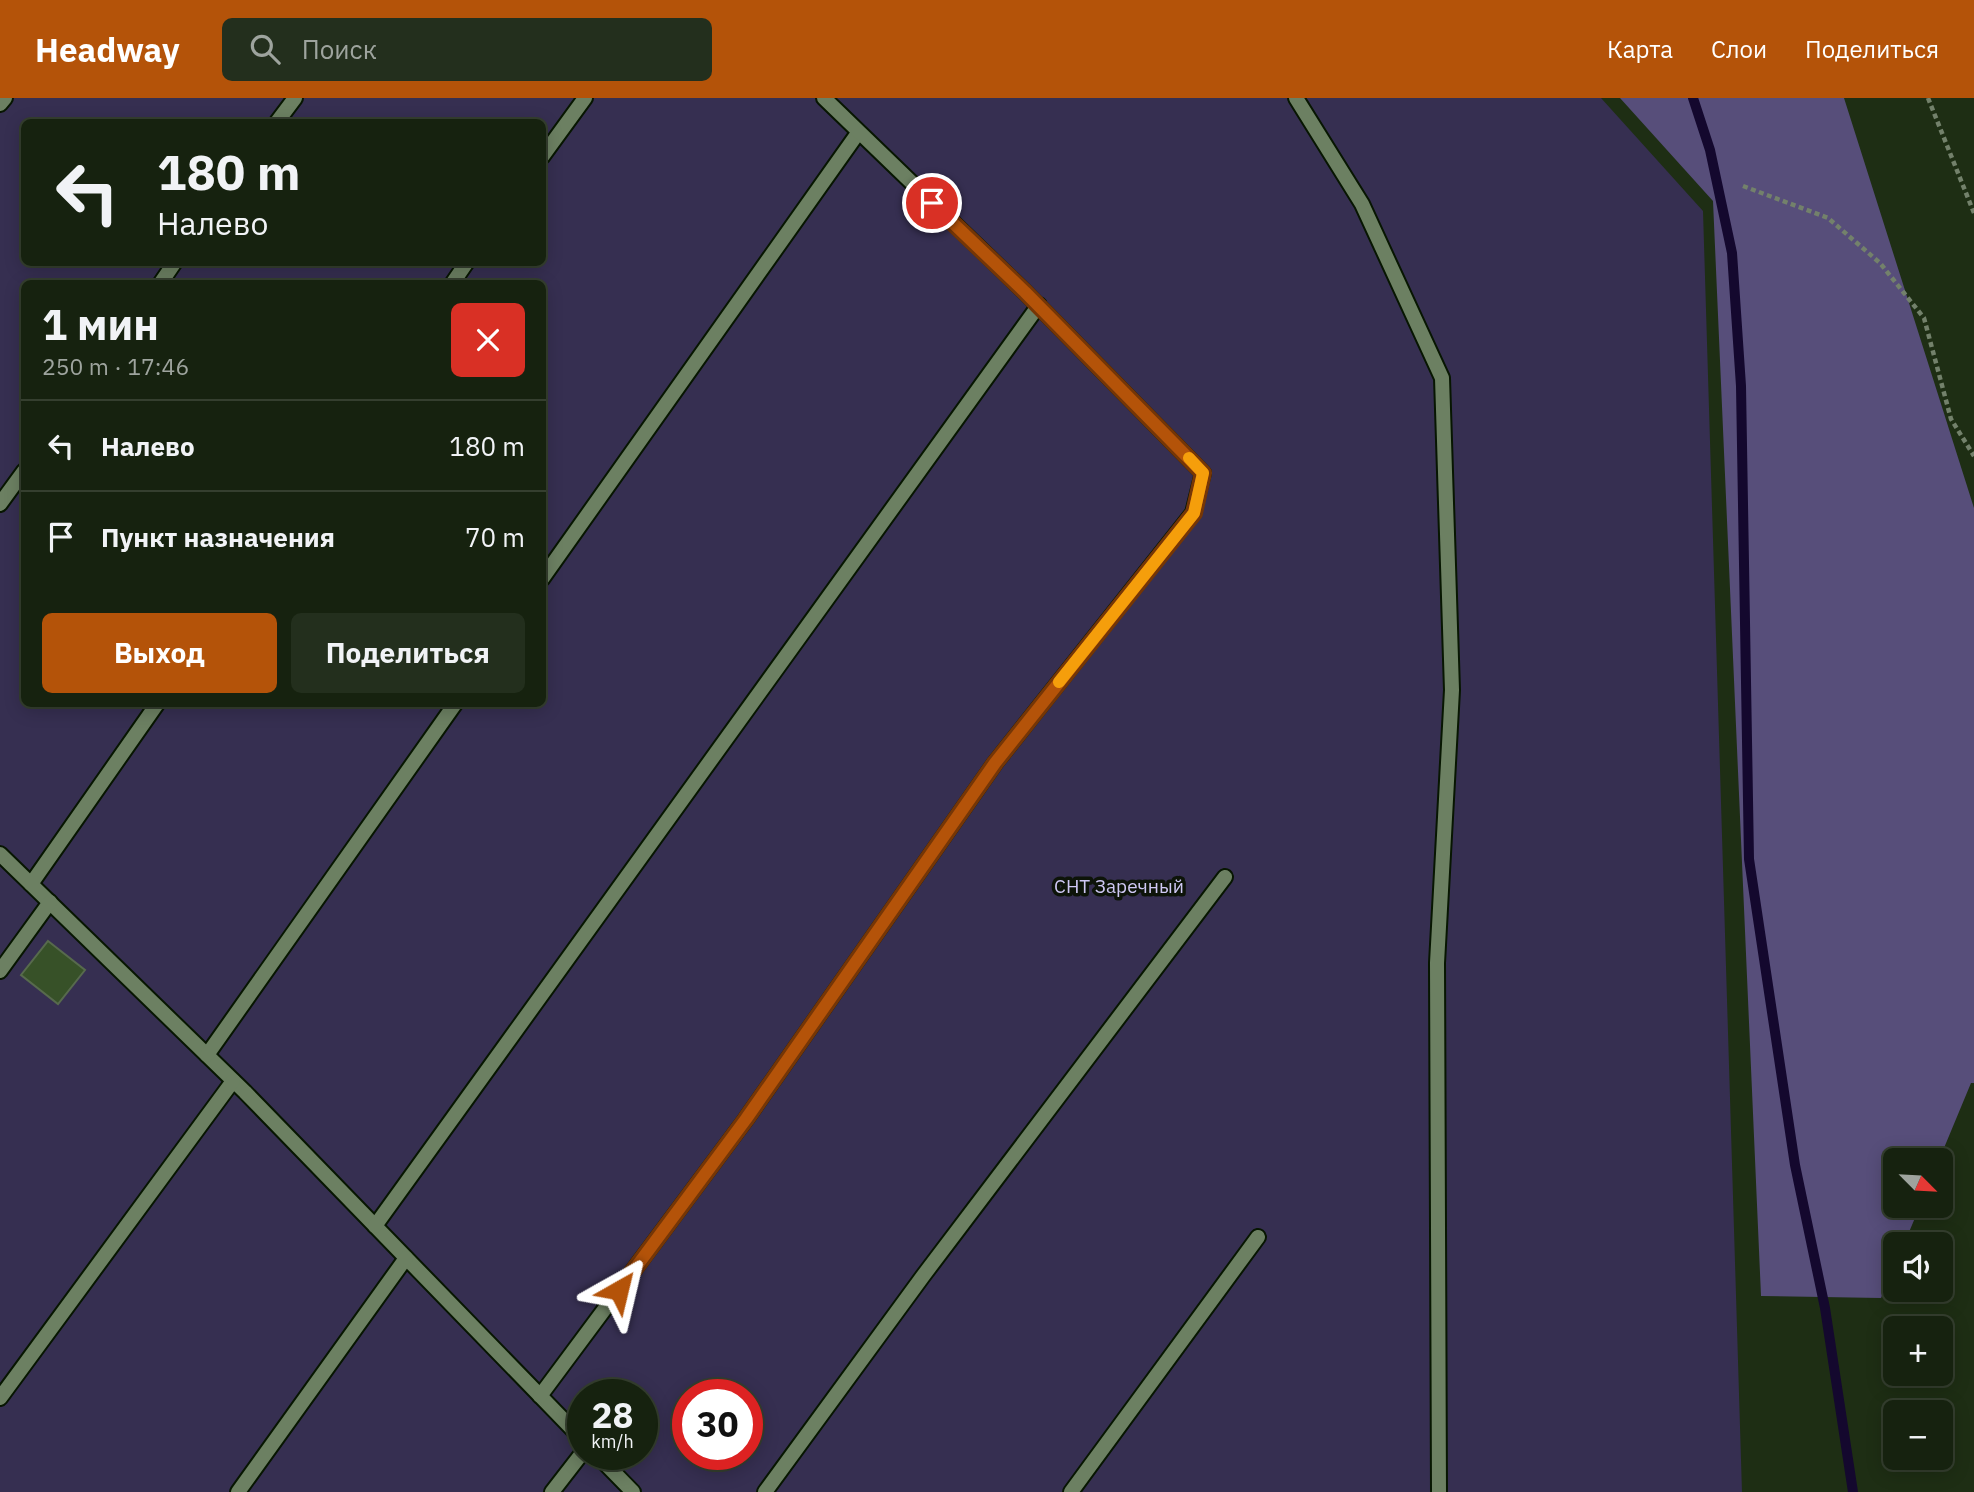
<!DOCTYPE html>
<html lang="ru">
<head>
<meta charset="utf-8">
<style>
	:root { --surface:#16220f; --page:#232f1d; --text:#f1f3f6; --muted:#9ea49e; --line:#353f2f; --accent:#b45309 }
	body { margin:0; font-family:"IBM Plex Sans",sans-serif; background:var(--page); color:var(--text); height:100vh; display:flex; flex-direction:column; font-size:26px; white-space:nowrap }
	* { box-sizing:border-box; margin:0 }
	p { font-size:23px; color:var(--muted) }
	.icon { flex:none; width:38px; height:38px; fill:none; stroke:currentColor; stroke-width:2; stroke-linecap:round; stroke-linejoin:round }
	.map { position:relative; flex:1; overflow:hidden }
	.side { position:absolute; left:21px; top:182px; width:525px; height:427px; display:flex; flex-direction:column; background:var(--surface); border-radius:10px; box-shadow:0 4px 18px #0003,0 0 0 2px var(--line) }
	.side>* { flex:none }
	.guide { position:absolute; left:21px; top:21px; width:525px; height:147px; border-radius:10px; box-shadow:0 4px 18px #0003,0 0 0 2px var(--line); background:#16220f; color:var(--text); overflow:hidden }
	.needle { width:46px; rotate:114deg }
	.controls { position:absolute; left:1883px; top:1050px; display:grid; gap:14px }
	.controls a { display:grid; place-items:center; width:70px; height:70px; border-radius:10px; background:var(--surface); box-shadow:0 4px 18px #0003,0 0 0 2px var(--line); font-size:35px }
	.speed { position:absolute; left:567px; top:1281px; display:flex; gap:14px; font-size:35px; font-weight:700; text-align:center }
	.speed>* { display:grid; place-content:center; width:91px; height:91px; border-radius:50%; background:var(--surface); box-shadow:0 4px 18px #0003,0 0 0 2px var(--line); line-height:1 }
	.speed small { font-size:18px; font-weight:400 }
	.speed .limit { border:10px solid #d22; background:#fff; color:#111 }
	.pin { position:absolute; display:grid; place-items:center; width:60px; height:60px; color:#fff; margin:-30px; border:4px solid #fff; border-radius:50%; box-shadow:0 2px 7px #0007 }
	.me { position:absolute; width:77px; margin:-38px; rotate:37deg; stroke-linejoin:round; filter:drop-shadow(0 0 5px #0008) }
	.turn { display:flex; align-items:center; gap:24px; height:147px; padding:0 21px; font-size:32px }
	.turn .icon { width:91px; height:91px; stroke-width:2.5 }
	.turn b { display:block; font-size:49px; line-height:60px }
	.round { display:grid; place-items:center; flex:none; width:74px; height:74px; border-radius:10px; background:var(--page) }
	.headline { display:flex; align-items:center; justify-content:space-between; height:119px; padding:0 21px }
	h1 { font-size:42px; font-weight:700; line-height:52px }
	.primary-button { display:flex; gap:14px; margin-top:auto; padding:14px 21px }
	.primary-button a { flex:1; height:80px; border-radius:10px; background:var(--accent); color:#fff; font-size:28px; font-weight:700; line-height:80px; text-align:center }
	.primary-button a+a { background:var(--page); color:var(--text) }
	ul { padding:0; list-style:none }
	li { display:flex; align-items:center; gap:21px; height:91px; padding:0 21px; border-top:2px solid var(--line) }
	li div { flex:1 }
	li b { display:block; font-size:26px }
	li em { font-style:normal }
	header { display:flex; align-items:center; gap:42px; box-sizing:border-box; height:98px; padding:0 35px; background:var(--accent); color:#fff }
	header strong { font-size:33px }
	nav { display:flex; gap:38px; margin-inline-start:auto; font-size:24px }
	.search { width:490px; height:63px; background:var(--page); display:flex; align-items:center; gap:18px; box-sizing:border-box; padding:0 24px; border-radius:10px; color:var(--muted); font-size:26px }
	.map>svg:first-child { display:block }
	.green { fill:#362f51; fill-rule:evenodd }
	.forest { fill:#574e7a }
	.lines { fill:none; stroke-linecap:round; stroke-linejoin:round }
	.stream { stroke:#14082e; stroke-width:10 }
	.building { fill:#375128; stroke:#576a4d; stroke-width:2 }
	.minor-casing { stroke:#071601; stroke-width:18 }
	.path { stroke:#73816b; stroke-width:4.5; stroke-dasharray:5 3.5; stroke-linecap:butt }
	.minor { stroke:#6c8062; stroke-width:14 }
	.route-casing { stroke:#753606; stroke-width:18 }
	.route { stroke:#b45309; stroke-width:12 }
	.slow { stroke:#f59e0b; stroke-width:12 }
	.labels { text-anchor:middle; stroke-width:7; stroke-linejoin:round; paint-order:stroke }
	.park-label { font-size:19px; fill:#cfc8f4; stroke:#0d1409 }
</style>
</head>
<body>
<header>
<strong>Headway</strong>
<div class="search"><svg class="icon" aria-label="search" viewBox="0 0 24 24"><circle cx="10" cy="10" r="6"/><path d="M15 15l6 6"/></svg>Поиск</div>
<nav><a>Карта</a><a>Слои</a><a>Поделиться</a></nav>
</header>
<div class="map">
<svg width="1974" height="1394" viewBox="0 0 1974 1394">
	<rect width="100%" height="100%" fill="#1e2e14"/>
	<path class="green" d="M 0,0 L 1601,0 L 1703,113 L 1742,1394 L 0,1394 ZM 24,24 L 542,24 L 542,164 L 24,164 ZM 24,186 L 542,186 L 542,606 L 24,606 ZM 583,1297 L 642,1297 L 642,1356 L 583,1356 ZM 688,1297 L 747,1297 L 747,1356 L 688,1356 Z"/>
	<path class="forest" d="M 1620,0 L 1844,0 L 1974,410 L 1974,985 L 1971,985 L 1939,1062 L 1895,1062 L 1895,1108 L 1920,1108 L 1904,1146 L 1895,1146 L 1895,1167 L 1881,1200 L 1761,1198 L 1713,103 Z"/>
	<g class="lines">
		<path class="stream" d="M 1693,0 L 1710,52 L 1732,155 L 1741,288 L 1749,761 L 1795,1067 L 1825,1210 L 1853,1394"/>
	</g>
	<path class="building" d="M 48,843 L 85,872 L 58,906 L 21,877 Z"/>
	<g class="lines">
		<g class="minor-casing">
			<g id="minor">
				<path d="M 1296,0 L 1362,106 L 1442,280 L 1452,592 L 1437,865 L 1439,1394"/>
				<path d="M 0,6 L 5,0"/>
				<path d="M 277,24 L 295,0"/>
				<path d="M 542,59 L 585,0"/>
				<path d="M 160,186 L 175,164"/>
				<path d="M 452,186 L 467,164"/>
				<path d="M 0,406 L 24,373"/>
				<path d="M 542,481 L 858,35"/>
				<path d="M 0,756 L 245,994 L 583,1342"/>
				<path d="M 31,786 L 157,606"/>
				<path d="M 0,873 L 50,804"/>
				<path d="M 207,957 L 455,606"/>
				<path d="M 375,1128 L 1039,207"/>
				<path d="M 540,1298 L 746,1021 L 995,665 L 1193,415 L 1203,375 L 1025,194 L 824,0"/>
				<path d="M 0,1300 L 233,983"/>
				<path d="M 596,1356 L 633,1394"/>
				<path d="M 238,1394 L 406,1160"/>
				<path d="M 552,1394 L 583,1354"/>
				<path d="M 765,1394 L 923,1178 L 1225,779"/>
				<path d="M 1071,1394 L 1258,1139"/>
			</g>
		</g>
		<g class="path">
			<path d="M 1928,0 L 1974,115"/>
			<path d="M 1743,88 L 1828,120 L 1880,165 L 1924,220 L 1951,321 L 1974,358"/>
		</g>
		<use href="#minor" class="minor"/>
	</g>
	<g class="lines">
		<g class="route-casing">
			<path id="route" d="M 619,1192 L 746,1021 L 995,665 L 1194,415 L 1203,375 L 1025,194 L 932,105"/>
		</g>
		<use href="#route" class="route"/>
		<path class="slow" d="M 1059,584 L 1194,415 L 1203,375 L 1189,360"/>
	</g>
	<g class="labels">
		<g class="park-label">
			<text x="1119" y="795">СНТ Заречный</text>
		</g>
	</g>
</svg>
<div class="controls">
<a><svg class="needle" viewBox="-14 -14 28 28"><path d="M0-13l5 13h-10z" fill="#e53935"/><path d="M0 13l5-13h-10z" fill="#9ea49e"/></svg></a>
<a><svg class="icon" aria-label="sound" viewBox="0 0 24 24"><path d="M4 9h4l5-4v14l-5-4H4zM17 9q2 3 0 6"/></svg></a>
<a>+</a>
<a>−</a>
</div>
<div class="speed"><div>28<small>km/h</small></div><div class="limit">30</div></div>
<div class="pin" style="left:932px;top:105px;background:#d93025"><svg class="icon" aria-label="arrive" viewBox="0 0 24 24"><path d="M6 21V4h12l-3 4 3 4H6"/></svg></div>
<svg class="me" style="left:619px;top:1192px" viewBox="-20 -20 40 40"><path d="M0-17L14 15 0 8-14 15z" fill="#b45309" stroke="#fff" stroke-width="4"/></svg>
<div class="guide">
<div class="turn"><svg class="icon" aria-label="left" viewBox="0 0 24 24"><path d="M17 20v-9H6M10 6l-5 5 5 5"/></svg><div><b>180 m</b>Налево</div></div>
</div>
<section class="side">
<div class="headline"><div><h1>1 мин</h1><p>250 m · 17:46</p></div><a class="round" style="background:#d93025;color:#fff"><svg class="icon" aria-label="close" viewBox="0 0 24 24"><path d="M6 6l12 12M18 6L6 18"/></svg></a></div>
<ul>
<li><svg class="icon" aria-label="left" viewBox="0 0 24 24"><path d="M17 20v-9H6M10 6l-5 5 5 5"/></svg><div><b>Налево</b></div><em>180 m</em></li>
<li><svg class="icon" aria-label="arrive" viewBox="0 0 24 24"><path d="M6 21V4h12l-3 4 3 4H6"/></svg><div><b>Пункт назначения</b></div><em>70 m</em></li>
</ul>
<div class="primary-button"><a>Выход</a><a>Поделиться</a></div>
</section>
</div>
</body>
</html>
